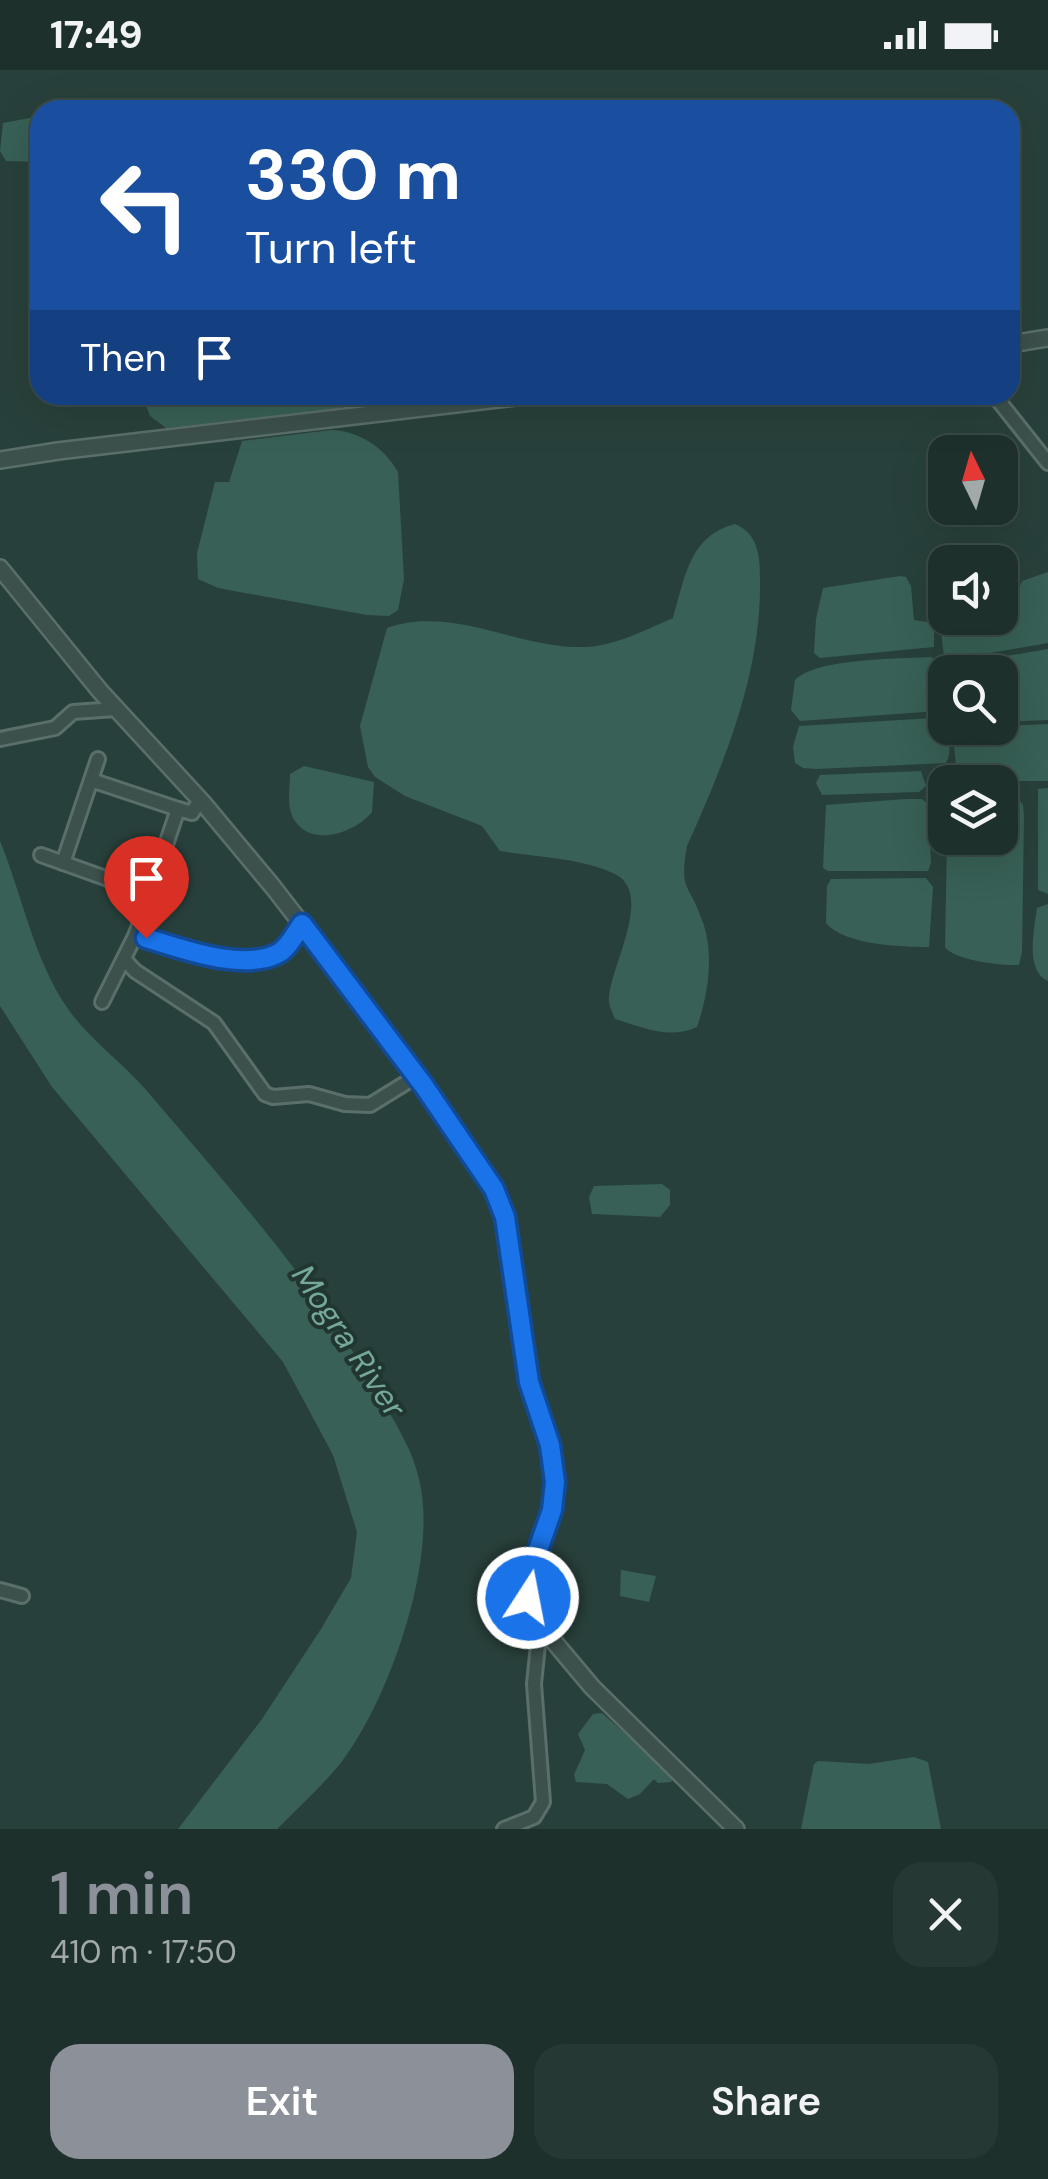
<!DOCTYPE html>
<html lang="en">
<head>
<meta charset="utf-8">
<style>
	:root { --surface:#1e302c; --page:#263834; --text:#f1f3f6; --muted:#a1a9a9; --line:#3c4b48; --accent:#8c9099 }
	body { margin:0; font-family:"DM Sans",sans-serif; background:var(--page); color:var(--text); height:100vh; display:flex; flex-direction:column; font-size:38px; white-space:nowrap }
	* { box-sizing:border-box; margin:0 }
	p { font-size:32px; color:var(--muted) }
	.icon { flex:none; width:55px; height:55px; fill:none; stroke:currentColor; stroke-width:2; stroke-linecap:round; stroke-linejoin:round }
	.map { position:relative; height:1759px; overflow:hidden }
	.details { display:flex; flex-direction:column; background:var(--surface); flex:1 }
	.details>* { flex:none }
	.top-card { position:absolute; left:30px; top:30px; width:990px; height:305px; border-radius:30px; box-shadow:0 10px 40px #0002,0 0 0 2px var(--line); background:#1a4fa0; color:#fff; overflow:hidden }
	.needle { width:65px; rotate:355deg }
	.tools { position:absolute; left:928px; top:365px; display:grid; gap:20px }
	.tools a { display:grid; place-items:center; width:90px; height:90px; border-radius:20px; background:var(--surface); box-shadow:0 10px 40px #0002,0 0 0 2px var(--line); font-size:50px }
	.pin { position:absolute; display:grid; place-items:center; width:85px; height:85px; color:#fff; margin:-102px -42px; border-radius:50% 50% 50% 0; rotate:-45deg; box-shadow:0 0 10px #0007 }
	.pin .icon { rotate:45deg }
	.me { position:absolute; width:110px; margin:-55px; rotate:11deg; stroke-linejoin:round; filter:drop-shadow(0 0 8px #0008) }
	.turn { display:flex; align-items:center; gap:35px; height:210px; padding:0 50px; font-size:45px }
	.turn .icon { width:130px; height:130px; stroke-width:2.5 }
	.turn b { display:block; font-size:70px; line-height:85px }
	.then { display:flex; align-items:center; height:95px; padding:0 50px; background:#0003; gap:20px; font-size:38px }
	.round { display:grid; place-items:center; flex:none; width:105px; height:105px; border-radius:30px; background:var(--page) }
	.headline { display:flex; align-items:center; justify-content:space-between; height:170px; padding:0 50px }
	h1 { font-size:60px; font-weight:600; line-height:75px; color:var(--accent) }
	.primary-button { display:flex; gap:20px; margin-top:auto; padding:20px 50px }
	.primary-button a { flex:1; height:115px; border-radius:30px; background:var(--accent); color:#fff; font-size:40px; font-weight:600; line-height:115px; text-align:center }
	.primary-button a+a { background:var(--page); color:var(--text) }
	.status { display:flex; justify-content:space-between; align-items:center; height:70px; padding:0 50px; background:var(--surface); direction:ltr }
	.status svg { height:28px; fill:currentColor }
	.map>svg:first-child { display:block }
	.water { fill:#386056 }
	.lines { fill:none; stroke-linecap:round; stroke-linejoin:round }
	.minor-casing { stroke:#5a6e6a; stroke-width:18 }
	.tertiary-casing { stroke:#5a6e6a; stroke-width:20 }
	.minor { stroke:#3c504c; stroke-width:12 }
	.tertiary { stroke:#3c504c; stroke-width:15 }
	.route-casing { stroke:#114b97; stroke-width:25 }
	.route { stroke:#1a73e8; stroke-width:18 }
	.labels { text-anchor:middle; stroke-width:8; stroke-linejoin:round; paint-order:stroke }
	.water-label { font-size:32px; font-style:italic; fill:#75a79b; stroke:#213631 }
</style>
</head>
<body>
<div class="status"><b>17:49</b><svg viewBox="0 0 49 12"><path d="M0 12V9h3v3zM5 12V6h3v6zM10 12V3h3v9zM15 12V0h3v12zM26 1h20v11H26zM47 4h2v5h-2z"/></svg></div>
<div class="map">
<svg width="1048" height="1759" viewBox="0 0 1048 1759">
	<rect width="100%" height="100%" fill="#28403b"/>
	<g class="water">
		<path d="M 40,46 L 40,92 L 6,91 L 0,81 L 3,53 Z"/>
		<path d="M 142,325 L 352,325 L 349,333 L 338,339 L 166,358 L 150,346 Z"/>
		<path d="M 331,360 C 359,361 384,377 398,402 L 404,509 L 398,540 L 389,546 L 367,545 L 218,518 L 198,509 L 197,483 L 215,412 L 229,412 L 242,371 Z"/>
		<path d="M 735,454 C 762,465 760,494 760,520 C 759,609 723,696 687,776 C 679,822 689,812 702,850 C 715,883 708,925 697,957 C 669,970 642,957 615,949 C 612,941 608,935 609,927 C 611,896 654,823 615,804 C 582,788 536,787 500,781 L 482,756 L 405,726 L 375,707 L 368,697 L 360,656 L 387,558 C 454,535 518,579 585,577 C 615,576 645,560 673,548 C 685,508 689,466 735,454 Z"/>
		<path d="M 1048,502 L 1048,573 L 978,585 L 944,586 L 940,555 L 943,547 L 1000,548 L 1000,536 L 1015,529 L 1022,511 Z"/>
		<path d="M 900,506 L 906,507 L 911,516 L 914,550 L 934,553 L 934,577 L 820,588 L 814,583 L 816,549 L 823,518 Z"/>
		<path d="M 1048,579 L 1048,650 L 1000,652 L 1000,602 L 945,602 L 945,608 L 945,597 L 947,596 Z"/>
		<path d="M 931,587 C 942,594 942,622 943,637 L 938,641 L 800,651 L 791,640 L 795,610 C 816,588 900,589 931,587 Z"/>
		<path d="M 934,648 L 944,650 C 946,663 954,679 946,693 L 816,699 L 803,698 L 795,693 L 793,677 L 799,656 Z"/>
		<path d="M 1048,654 L 1048,711 L 964,711 L 957,705 L 953,665 L 958,658 Z"/>
		<path d="M 304,696 L 374,712 L 372,742 C 356,762 313,778 295,751 C 286,738 290,719 290,704 Z"/>
		<path d="M 921,701 L 926,716 L 919,722 L 822,725 L 816,713 L 820,705 Z"/>
		<path d="M 1048,718 L 1048,824 L 1038,820 L 1038,719 Z"/>
		<path d="M 1000,727 L 1017,727 L 1023,735 L 1024,746 L 1022,882 L 1019,895 C 1001,896 954,890 945,877 L 947,768 L 1000,768 Z"/>
		<path d="M 906,729 L 922,729 L 928,734 L 931,793 L 928,801 L 828,801 L 823,798 L 826,735 Z"/>
		<path d="M 0,771 C 23,827 33,888 68,939 C 90,970 122,992 147,1021 C 228,1116 313,1211 377,1321 C 392,1348 412,1377 419,1409 C 439,1489 389,1631 340,1694 C 321,1717 298,1738 277,1759 L 178,1759 L 262,1649 L 321,1559 L 351,1508 L 357,1462 L 333,1385 L 283,1292 L 52,1017 L 0,936 Z"/>
		<path d="M 926,808 L 933,817 L 929,877 C 901,877 844,875 826,853 L 827,816 L 831,809 Z"/>
		<path d="M 1048,834 L 1048,911 C 1025,901 1034,860 1037,838 Z"/>
		<path d="M 662,1114 L 670,1120 L 670,1135 L 660,1147 L 592,1144 L 589,1127 L 594,1116 Z"/>
		<path d="M 621,1500 L 656,1506 L 649,1532 L 620,1526 Z"/>
		<path d="M 602,1643 L 666,1700 L 673,1709 L 671,1712 L 658,1713 L 654,1709 L 640,1724 L 628,1729 L 607,1714 L 576,1712 L 574,1705 L 585,1680 L 578,1664 L 593,1644 Z"/>
		<path d="M 914,1687 L 928,1692 L 941,1759 L 801,1759 L 814,1694 L 818,1691 L 869,1694 Z"/>
	</g>
	<g class="lines">
		<g class="minor-casing">
			<g id="minor">
				<path d="M 994,325 L 1048,393"/>
				<path d="M 0,669 L 55,658 L 73,642 L 116,639"/>
				<path d="M 91,710 L 178,739"/>
				<path d="M 41,785 L 150,824"/>
				<path d="M 63,793 L 98,689"/>
				<path d="M 136,864 C 174,878 238,901 276,884 C 288,880 295,864 302,855"/>
				<path d="M 124,889 L 135,901 L 214,953 L 265,1024 L 273,1027 L 309,1024 L 345,1034 L 370,1035 L 417,1006"/>
				<path d="M 102,932 L 136,864 L 178,739 L 192,743 L 200,730"/>
				<path d="M 0,1520 L 22,1526"/>
				<path d="M 504,1759 L 534,1747 L 543,1732 L 534,1614 L 540,1555"/>
			</g>
		</g>
		<g class="tertiary-casing">
			<g id="tertiary">
				<path d="M 1010,274 L 1048,268"/>
				<path d="M 0,390 L 58,381 L 533,325"/>
				<path d="M 0,498 L 100,621 L 203,733 L 273,817 L 383,959 L 495,1119 L 508,1164 L 529,1312 L 550,1375 L 555,1412 L 552,1440 L 529,1509 L 531,1538 L 540,1555 L 592,1617 L 736,1759"/>
			</g>
		</g>
		<use href="#minor" class="minor"/>
		<use href="#tertiary" class="tertiary"/>
	</g>
	<g class="lines">
		<g class="route-casing">
			<path id="route" d="M 146,868 C 182,879 241,901 277,884 C 288,879 295,864 302,854 L 424,1016 L 494,1119 L 505,1147 L 529,1312 L 550,1375 L 555,1412 L 552,1440 L 533,1494 L 528,1528"/>
		</g>
		<use href="#route" class="route"/>
	</g>
	<g class="labels">
		<g class="water-label">
			<text transform="translate(349 1271) rotate(56)" y="11">Mogra River</text>
		</g>
	</g>
</svg>
<div class="tools">
<a><svg class="needle" viewBox="-14 -14 28 28"><path d="M0-13l5 13h-10z" fill="#e53935"/><path d="M0 13l5-13h-10z" fill="#a1a9a9"/></svg></a>
<a><svg class="icon" aria-label="sound" viewBox="0 0 24 24"><path d="M4 9h4l5-4v14l-5-4H4zM17 9q2 3 0 6"/></svg></a>
<a><svg class="icon" aria-label="search" viewBox="0 0 24 24"><circle cx="10" cy="10" r="6"/><path d="M15 15l6 6"/></svg></a>
<a><svg class="icon" aria-label="layers" viewBox="0 0 24 24"><path d="M12 4l9 5-9 5-9-5zM3 14l9 5 9-5"/></svg></a>
</div>
<div class="pin" style="left:146px;top:868px;background:#d93025"><svg class="icon" aria-label="arrive" viewBox="0 0 24 24"><path d="M6 21V4h12l-3 4 3 4H6"/></svg></div>
<svg class="me" style="left:528px;top:1528px" viewBox="-20 -20 40 40"><circle r="17" fill="#1a73e8" stroke="#fff" stroke-width="3"/><path d="M0-11L8 9 0 5-8 9z" fill="#fff"/></svg>
<div class="top-card">
<div class="turn"><svg class="icon" aria-label="left" viewBox="0 0 24 24"><path d="M17 20v-9H6M10 6l-5 5 5 5"/></svg><div><b>330 m</b>Turn left</div></div>
<div class="then">Then<svg class="icon" aria-label="arrive" viewBox="0 0 24 24"><path d="M6 21V4h12l-3 4 3 4H6"/></svg></div>
</div>
</div>
<section class="details">
<div class="headline"><div><h1>1 min</h1><p>410 m · 17:50</p></div><a class="round"><svg class="icon" aria-label="close" viewBox="0 0 24 24"><path d="M6 6l12 12M18 6L6 18"/></svg></a></div>
<div class="primary-button"><a>Exit</a><a>Share</a></div>
</section>
</body>
</html>
